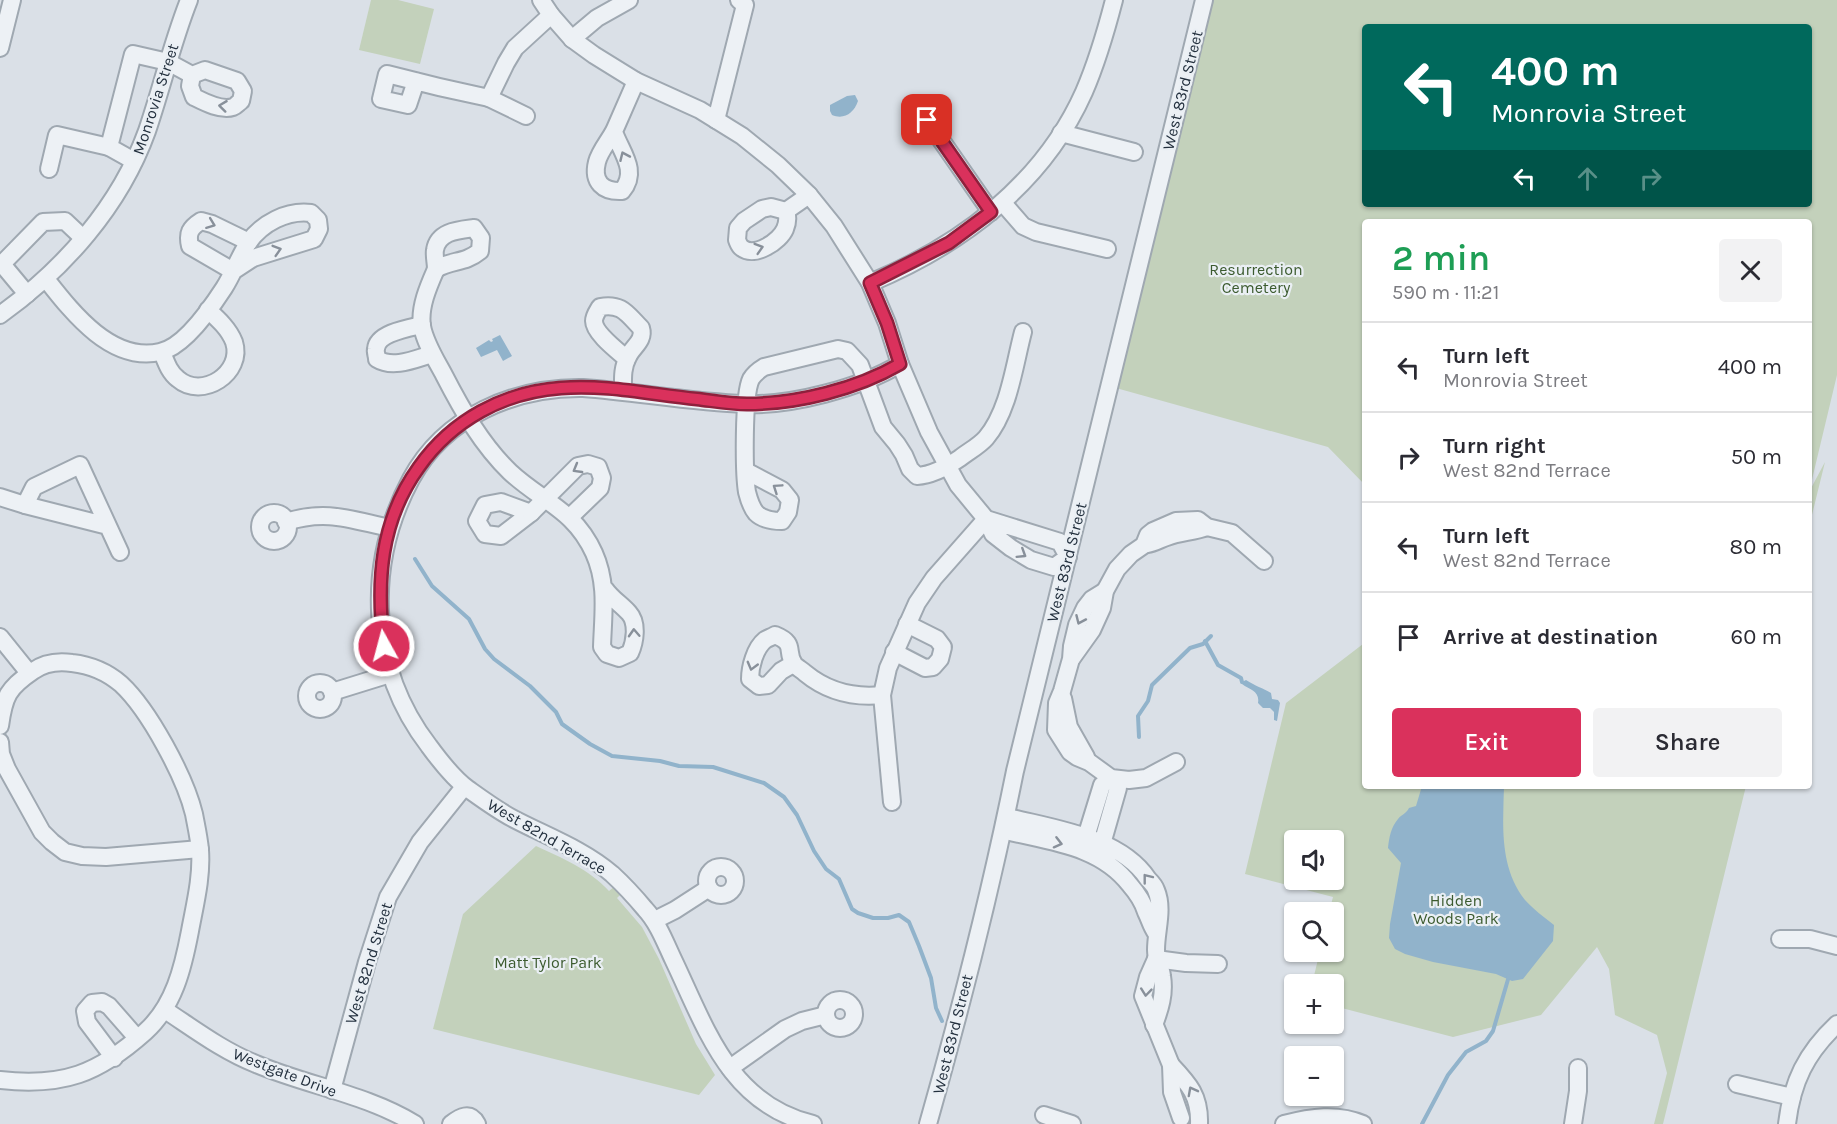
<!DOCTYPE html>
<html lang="en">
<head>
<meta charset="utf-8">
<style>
	:root { --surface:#fff; --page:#f2f2f3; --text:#2b2b33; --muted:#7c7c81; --line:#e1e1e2; --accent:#da315c }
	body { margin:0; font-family:Karla,sans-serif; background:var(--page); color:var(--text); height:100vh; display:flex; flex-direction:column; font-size:22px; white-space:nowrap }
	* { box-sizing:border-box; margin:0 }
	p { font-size:20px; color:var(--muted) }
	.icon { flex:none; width:33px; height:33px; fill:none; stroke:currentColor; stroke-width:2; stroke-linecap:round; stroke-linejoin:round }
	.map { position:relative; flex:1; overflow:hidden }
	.drawer { position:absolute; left:1362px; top:219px; width:450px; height:570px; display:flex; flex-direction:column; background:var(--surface); border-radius:6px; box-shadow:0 2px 4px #0004 }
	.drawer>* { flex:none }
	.hud { position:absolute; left:1362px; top:24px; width:450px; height:183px; border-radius:6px; box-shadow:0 2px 4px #0004; background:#00695c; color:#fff; overflow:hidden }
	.tools { position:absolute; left:1284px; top:830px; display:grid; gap:12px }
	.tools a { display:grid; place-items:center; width:60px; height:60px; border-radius:6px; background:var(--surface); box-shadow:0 2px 4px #0004; font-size:30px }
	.pin { position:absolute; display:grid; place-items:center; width:51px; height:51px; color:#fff; margin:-26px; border-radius:12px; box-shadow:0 3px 9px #0006 }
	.me { position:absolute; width:66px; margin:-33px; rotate:353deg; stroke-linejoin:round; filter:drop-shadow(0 0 4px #0008) }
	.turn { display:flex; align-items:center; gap:21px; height:126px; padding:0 30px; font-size:27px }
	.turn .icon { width:78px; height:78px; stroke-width:2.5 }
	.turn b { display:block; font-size:42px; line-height:51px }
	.lanes { display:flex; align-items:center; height:57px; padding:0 30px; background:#0003; justify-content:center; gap:30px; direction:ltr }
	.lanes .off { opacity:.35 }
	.round { display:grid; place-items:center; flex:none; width:63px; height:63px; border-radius:6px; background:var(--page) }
	.headline { display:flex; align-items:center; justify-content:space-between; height:102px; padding:0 30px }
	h1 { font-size:36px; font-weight:600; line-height:45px; color:#1e9e55 }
	.action { display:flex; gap:12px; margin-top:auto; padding:12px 30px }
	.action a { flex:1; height:69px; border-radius:6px; background:var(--accent); color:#fff; font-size:24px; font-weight:600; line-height:69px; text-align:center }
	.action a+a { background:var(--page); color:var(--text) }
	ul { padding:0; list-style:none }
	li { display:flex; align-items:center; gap:18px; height:90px; padding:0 30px; border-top:2px solid var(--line) }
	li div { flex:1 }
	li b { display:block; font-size:22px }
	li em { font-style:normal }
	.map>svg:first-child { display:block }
	.green { fill:#c3d1bb; fill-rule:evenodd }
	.water { fill:#91b3cb }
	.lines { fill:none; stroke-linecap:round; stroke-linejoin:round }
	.stream { stroke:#91b3cb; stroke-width:4 }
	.minor-casing { stroke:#9fa8b1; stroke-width:20 }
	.minor { stroke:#edf1f5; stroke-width:16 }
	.oneway { stroke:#88909a }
	.route-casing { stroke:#8e203c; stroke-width:15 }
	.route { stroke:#da315c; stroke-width:10 }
	.labels { text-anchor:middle; stroke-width:4.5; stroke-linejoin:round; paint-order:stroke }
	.street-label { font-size:16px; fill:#23303e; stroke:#eaeff4 }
	.park-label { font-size:16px; fill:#3c5b2f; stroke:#eaeff4 }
</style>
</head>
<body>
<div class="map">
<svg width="1837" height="1124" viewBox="0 0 1837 1124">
	<rect width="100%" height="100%" fill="#dae0e7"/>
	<g class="green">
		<path d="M 371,0 L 398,0 L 434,9 L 420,64 L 359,50 Z"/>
		<path d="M 1212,0 L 1837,0 L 1837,375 L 1809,492 L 1825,462 L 1809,527 L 1809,222 L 1365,222 L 1365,485 L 1328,447 L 1116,388 ZM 1365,27 L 1809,27 L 1809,204 L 1365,204 Z"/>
		<path d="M 1365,637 L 1365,786 L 1746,786 L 1663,1124 L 1654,1124 L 1667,1073 L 1657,1035 L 1615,1015 L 1609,969 L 1597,947 L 1541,1015 L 1453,1037 L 1334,1006 L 1334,984 L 1312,984 L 1320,951 L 1334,951 L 1334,912 L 1329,912 L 1333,897 L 1245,874 L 1286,703 L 1363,644 ZM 1294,840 L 1334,840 L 1334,879 L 1294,879 Z"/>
		<path d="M 536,846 C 562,858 589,869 609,891 L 615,886 L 622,893 L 617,898 L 642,927 L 659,959 L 696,1044 L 715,1075 L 699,1095 L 433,1029 L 463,914 Z"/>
	</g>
	<g class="water">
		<path d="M 855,95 L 858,101 C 854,113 844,120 832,115 L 830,111 L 830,105 L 847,96 Z"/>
		<path d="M 500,335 L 512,356 L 503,361 L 497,350 L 481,357 L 476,348 L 489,340 L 491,342 L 493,341 L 492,339 Z"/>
		<path d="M 1246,680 C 1255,686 1263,688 1271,693 L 1272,699 L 1278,700 L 1280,703 L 1277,721 L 1274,720 L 1274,712 L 1270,708 L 1263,708 L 1258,703 C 1260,691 1250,690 1242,684 L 1242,682 Z"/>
		<path d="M 1422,786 L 1504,786 C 1503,825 1499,867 1525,900 C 1533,909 1544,917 1554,925 L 1553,941 L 1523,979 L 1512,981 L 1496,974 L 1433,962 L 1405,954 L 1395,949 L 1389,938 L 1390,924 L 1401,863 L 1388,848 C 1389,838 1391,827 1398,819 C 1402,814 1406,814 1409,808 L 1416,806 Z"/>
	</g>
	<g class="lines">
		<g class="stream">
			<path d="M 415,559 L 432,586 L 469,619 L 485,649 L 494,659 L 530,686 L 556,712 L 562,724 L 590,744 L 612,756 L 660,761 L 679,766 L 713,767 L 764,783 L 784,797 L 797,815 L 814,851 L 826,869 L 839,879 L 852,909 L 858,913 L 873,918 L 888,918 L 899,915 L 909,922 L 919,946 L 931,978 L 936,1008 L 942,1021"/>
			<path d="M 1205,641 L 1218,665 L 1241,678 L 1242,682"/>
			<path d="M 1139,737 L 1138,716 L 1148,701 L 1152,685 L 1190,648 L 1203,644 L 1211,636"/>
			<path d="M 1422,1124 L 1448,1075 L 1466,1052 L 1486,1041 L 1493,1031 L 1509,976"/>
		</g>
		<g class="minor-casing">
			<g id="minor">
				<path d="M 541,0 L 551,15 L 572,39 L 594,55 L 636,81 L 700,110 L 742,136 L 778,165 L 809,195 L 834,226 L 870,283 L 887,323 L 900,364 L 929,432 L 958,485 L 986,519 L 993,534 L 1011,548 L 1031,560 L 1054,567 L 1068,557 L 1060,542 L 986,519"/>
				<path d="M 572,39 L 597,18 L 629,0"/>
				<path d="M 0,48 L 12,0"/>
				<path d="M 416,81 L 408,105 L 381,99 L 387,74 C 421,83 455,91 489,98 L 506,63 L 515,48 L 551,15"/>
				<path d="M 489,98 L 526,116"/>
				<path d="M 916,104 L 991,212"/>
				<path d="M 716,120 L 745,5 L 739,0"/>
				<path d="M 614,132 C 621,152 639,171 622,191 C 603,192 592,182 597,162 C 600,150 610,140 615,129 C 622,113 629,97 636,81"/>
				<path d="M 1061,133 L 1134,152"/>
				<path d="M 134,161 L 109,147 L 133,54 L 168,62 L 192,75 L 205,70 L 237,81 L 243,91 L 241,101 C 238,103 236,106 233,107 C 221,111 204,102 194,97 L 190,86 L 192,75"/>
				<path d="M 49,169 L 57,135 L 109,147"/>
				<path d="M 1003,203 L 1023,226 L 1036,232 L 1107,249"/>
				<path d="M 786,211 C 788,217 788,222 785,229 C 780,241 755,258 742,248 C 739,246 738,242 737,240 L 738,228 L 744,221 L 762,209 L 771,207 L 786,211 L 809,195"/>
				<path d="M 474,228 L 481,238 L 480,251 C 464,264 453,259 436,269 C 436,263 434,255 435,250 C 438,231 459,230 474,228 Z"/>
				<path d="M 436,269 C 429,285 419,307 422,326 C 425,343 436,360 444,375 C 462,410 482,445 510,472 C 542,502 574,509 594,553 C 608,584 603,614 602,647 L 607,654 L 619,658 L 630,653 C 635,642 638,623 629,613 C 621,604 612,599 605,589"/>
				<path d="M 233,271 L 190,246 C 187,233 190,228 201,221 L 212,224 L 249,242"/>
				<path d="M 46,279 C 72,312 111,363 160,352 C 184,347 211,308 224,288 C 233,274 239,257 248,243 C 262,223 287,210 311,213 L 318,220 L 319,229 L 314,239 L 253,258 L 233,271"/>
				<path d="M 870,283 C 961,245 1043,184 1084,92 C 1097,62 1106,31 1114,0"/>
				<path d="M 27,294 L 2,264 L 43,222 L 65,221 L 83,238"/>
				<path d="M 0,315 C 64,269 120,206 147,131 C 162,87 172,43 189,0"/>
				<path d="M 422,325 C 409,328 377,333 376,349 C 375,352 377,355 377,359 C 393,369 415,359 432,354"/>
				<path d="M 162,352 C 166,362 169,372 178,379 C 202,400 244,373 234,342 C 229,329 218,319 208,310"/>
				<path d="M 623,391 C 623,379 622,368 628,357 C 632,347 645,341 641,328 C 627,314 622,303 600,307 C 597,312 594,316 594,321 C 594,333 618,351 627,359"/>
				<path d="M 746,471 L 782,490 L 790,500 L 788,512 L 782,521 C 773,521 763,520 756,513 C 751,507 749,500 747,492 C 744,473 743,395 751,379 C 754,374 759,370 764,367 L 838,349 L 847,351 L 860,365 L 883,427 L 897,444 L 904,455 L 910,469 L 917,476 C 933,475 947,467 960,458 C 969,451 979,446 986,438 C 1009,411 1014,366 1023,332"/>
				<path d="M 0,497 L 25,505"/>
				<path d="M 501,502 L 531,513 L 501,536 L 485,534 L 477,521 L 485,505 Z"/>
				<path d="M 531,513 L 578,466 L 588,464 L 598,467 L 602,478 L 600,488 L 570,517"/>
				<circle cx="274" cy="527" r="14"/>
				<path d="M 286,522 C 327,509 351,520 390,528"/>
				<path d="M 108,526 L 25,505 L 34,487 L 80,465 L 120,552"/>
				<path d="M 1147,544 C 1155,543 1160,539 1167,537 C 1180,532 1194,532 1207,527"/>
				<path d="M 1105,591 L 1092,599 L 1085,608 L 1077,625 L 1072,646 L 1071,659 L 1062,691 L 1057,703 L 1056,730 L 1070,752 L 1077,757 L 1089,762 L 1111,778 L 1129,780 L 1146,778 L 1176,762"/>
				<path d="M 0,637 L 29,673"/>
				<path d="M 894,652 L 925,668 L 933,667 L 940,659 L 943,647 L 937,639 L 907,624"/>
				<path d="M 1072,658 L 1092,630 L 1102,608 L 1105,591 L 1117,569 L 1131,554 L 1144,545 L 1148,535 L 1153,531 L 1176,521 L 1198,520 L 1207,527 L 1232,533 L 1264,561"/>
				<path d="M 793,664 L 781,671 L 768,685 L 759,686 L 750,679 C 750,667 755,648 765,640 C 768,638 772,637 775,635 C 797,644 785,651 794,664 C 796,667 802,670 805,673 C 828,692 853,698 882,695"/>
				<circle cx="320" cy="696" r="13"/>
				<path d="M 332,692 L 390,674"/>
				<path d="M 1063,698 L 1069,727 L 1086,757"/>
				<path d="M 0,726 C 4,696 8,688 33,671 C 44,663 58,661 72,663 C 90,665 107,672 121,684 C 149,710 185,777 194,814 C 196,825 199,838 200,850 C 202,877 195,904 190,931 C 183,968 174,1006 145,1032 C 98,1074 63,1087 0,1080"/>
				<path d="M 0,742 L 1,754 L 7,769 L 42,832 L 52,842 L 65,852 L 82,856 L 106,857 L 200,849"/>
				<path d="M 1111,778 L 1118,788 L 1102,844 L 1089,852 L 1086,837 L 1102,785 Z"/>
				<path d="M 892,802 L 882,695 L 888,668 L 917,603 L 934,578 L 986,519"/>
				<circle cx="721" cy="881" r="14"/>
				<path d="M 655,920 L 675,910 L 709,888"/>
				<path d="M 1780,939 L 1810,939 L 1837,946"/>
				<path d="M 1156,959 L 1148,977 L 1143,996 L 1171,1065 L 1172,1092 L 1181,1118"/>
				<path d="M 1156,959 L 1186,963 L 1218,964"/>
				<circle cx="840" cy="1014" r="14"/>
				<path d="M 165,1010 C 194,1029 223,1051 256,1064 C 308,1086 366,1094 415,1124"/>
				<path d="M 1154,1025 C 1160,1009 1165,994 1162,976 C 1161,967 1156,960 1156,950 C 1156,930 1164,909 1156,890 C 1155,887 1151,882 1148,879 C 1121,838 1057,829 1012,818 L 1004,825 L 1010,832 C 1053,842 1101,847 1130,885 C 1137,893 1143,902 1146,912 C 1150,920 1151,926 1156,933"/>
				<path d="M 114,1058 L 87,1022 L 85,1011 L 92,1003 L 102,1002 L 109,1006 L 137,1038"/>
				<path d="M 1171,1065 C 1189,1084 1200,1096 1199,1124"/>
				<path d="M 730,1068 L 785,1029 L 802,1021 L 826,1015"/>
				<path d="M 1737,1084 L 1792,1097"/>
				<path d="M 332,1090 L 367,962 L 388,897 L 420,842 L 464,787"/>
				<path d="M 1044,1115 L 1072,1124"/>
				<path d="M 451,1124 C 460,1117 470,1111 477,1124"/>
				<path d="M 813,1124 C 729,1104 706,1028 673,959 C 665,942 658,923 645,909 C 635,897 624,885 612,874 C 583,849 546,836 512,818 C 497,810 482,799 468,789 C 453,778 440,761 429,746 C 369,668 365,565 411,479 C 445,416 515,387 583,388 C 637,392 691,402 745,404 C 791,406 860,388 900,364"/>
				<path d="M 928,1124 C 961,1008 991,890 1015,771 L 1204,0"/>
				<path d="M 1284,1124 C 1311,1117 1337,1113 1363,1124"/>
				<path d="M 1573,1124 L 1578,1091 L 1578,1068"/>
				<path d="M 1787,1124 C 1792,1082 1806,1053 1837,1024"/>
			</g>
		</g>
		<use href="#minor" class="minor"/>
	</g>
	<defs><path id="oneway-chevron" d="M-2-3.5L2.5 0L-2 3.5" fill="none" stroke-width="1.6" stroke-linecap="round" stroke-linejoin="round" transform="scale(1.5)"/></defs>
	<g class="oneway">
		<use href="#oneway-chevron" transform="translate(223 106) rotate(-173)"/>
		<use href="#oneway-chevron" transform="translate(624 156) rotate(-114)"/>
		<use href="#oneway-chevron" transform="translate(211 224) rotate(21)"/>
		<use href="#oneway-chevron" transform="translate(759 248) rotate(-17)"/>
		<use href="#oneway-chevron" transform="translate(277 250) rotate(-17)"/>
		<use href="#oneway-chevron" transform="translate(577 469) rotate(150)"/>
		<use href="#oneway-chevron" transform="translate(777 488) rotate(-146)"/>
		<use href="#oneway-chevron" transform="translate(1022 554) rotate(32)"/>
		<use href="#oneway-chevron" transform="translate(1080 620) rotate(114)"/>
		<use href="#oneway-chevron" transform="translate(634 633) rotate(-93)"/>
		<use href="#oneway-chevron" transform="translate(752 666) rotate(105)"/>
		<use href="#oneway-chevron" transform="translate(1058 843) rotate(14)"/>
		<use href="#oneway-chevron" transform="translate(1147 878) rotate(-128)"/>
		<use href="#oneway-chevron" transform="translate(1146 992) rotate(96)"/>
		<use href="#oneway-chevron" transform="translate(1192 1091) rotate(-118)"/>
	</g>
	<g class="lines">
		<g class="route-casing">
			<path id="route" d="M 384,646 C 376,582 380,521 419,467 C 452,420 504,392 561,388 C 605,384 654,395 697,399 C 714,401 731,404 747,404 C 797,404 857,389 900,364 L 887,323 L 870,283 L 949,243 L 991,212 L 927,120"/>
		</g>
		<use href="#route" class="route"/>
	</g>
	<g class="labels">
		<g class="street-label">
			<text transform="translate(1182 90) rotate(-76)" y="6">West 83rd Street</text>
			<text transform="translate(155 99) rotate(-72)" y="6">Monrovia Street</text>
			<text transform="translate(1066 562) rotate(-76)" y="6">West 83rd Street</text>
			<text transform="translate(547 836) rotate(30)" y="6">West 82nd Terrace</text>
			<text transform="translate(368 963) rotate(-73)" y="6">West 82nd Street</text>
			<text transform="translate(952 1034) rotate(-76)" y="6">West 83rd Street</text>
			<text transform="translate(285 1072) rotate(21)" y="6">Westgate Drive</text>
		</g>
		<g class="park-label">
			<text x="1256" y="275">Resurrection<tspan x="1256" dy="18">Cemetery</tspan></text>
			<text x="1456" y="906">Hidden<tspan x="1456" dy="18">Woods Park</tspan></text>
			<text x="548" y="968">Matt Tylor Park</text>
		</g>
	</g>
</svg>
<div class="tools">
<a><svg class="icon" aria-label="sound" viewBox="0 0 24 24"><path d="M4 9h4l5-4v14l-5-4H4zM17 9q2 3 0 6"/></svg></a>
<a><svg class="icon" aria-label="search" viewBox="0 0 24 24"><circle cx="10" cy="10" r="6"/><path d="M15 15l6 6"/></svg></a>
<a>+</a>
<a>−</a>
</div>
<div class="pin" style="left:927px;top:120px;background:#d93025"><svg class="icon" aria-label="arrive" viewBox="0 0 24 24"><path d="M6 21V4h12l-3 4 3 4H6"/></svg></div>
<svg class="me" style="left:384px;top:646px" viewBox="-20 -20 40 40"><circle r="17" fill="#da315c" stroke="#fff" stroke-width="3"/><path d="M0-11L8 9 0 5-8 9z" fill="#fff"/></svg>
<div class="hud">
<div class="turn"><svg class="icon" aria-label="left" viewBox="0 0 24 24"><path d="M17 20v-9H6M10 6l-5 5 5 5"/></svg><div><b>400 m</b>Monrovia Street</div></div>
<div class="lanes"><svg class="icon" aria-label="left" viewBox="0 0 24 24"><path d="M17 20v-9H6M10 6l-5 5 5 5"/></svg><svg class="icon off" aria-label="ahead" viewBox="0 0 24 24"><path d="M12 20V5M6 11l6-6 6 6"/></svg><svg class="icon off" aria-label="right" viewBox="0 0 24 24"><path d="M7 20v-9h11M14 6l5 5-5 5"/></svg></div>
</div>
<section class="drawer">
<div class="headline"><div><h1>2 min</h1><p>590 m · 11:21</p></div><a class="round"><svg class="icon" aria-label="close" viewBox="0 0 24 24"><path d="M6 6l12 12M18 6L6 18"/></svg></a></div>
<ul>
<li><svg class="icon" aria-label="left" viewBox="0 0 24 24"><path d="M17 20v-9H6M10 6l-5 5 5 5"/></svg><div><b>Turn left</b><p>Monrovia Street</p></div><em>400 m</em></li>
<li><svg class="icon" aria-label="right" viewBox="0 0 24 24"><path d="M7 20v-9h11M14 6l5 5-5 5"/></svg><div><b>Turn right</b><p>West 82nd Terrace</p></div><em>50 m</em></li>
<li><svg class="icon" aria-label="left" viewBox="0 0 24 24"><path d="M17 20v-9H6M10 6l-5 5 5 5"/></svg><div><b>Turn left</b><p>West 82nd Terrace</p></div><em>80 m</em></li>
<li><svg class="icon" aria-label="arrive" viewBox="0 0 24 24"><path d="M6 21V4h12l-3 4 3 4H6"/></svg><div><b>Arrive at destination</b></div><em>60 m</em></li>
</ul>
<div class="action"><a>Exit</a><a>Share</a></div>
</section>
</div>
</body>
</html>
